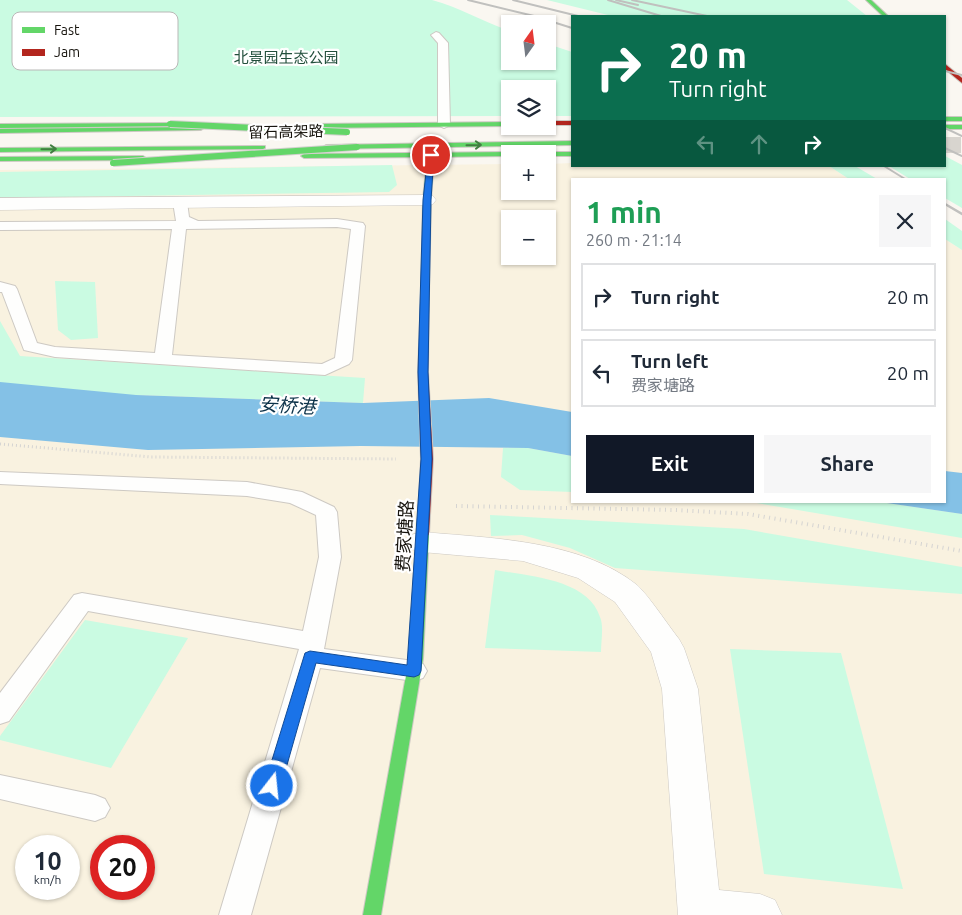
<!DOCTYPE html>
<html lang="en">
<head>
<meta charset="utf-8">
<style>
	:root { --surface:#fff; --page:#f6f6f7; --text:#1f2937; --muted:#747a83; --line:#e0e1e3; --accent:#111827 }
	body { margin:0; font-family:Ubuntu,"Noto Sans SC",sans-serif; background:var(--page); color:var(--text); height:100vh; display:flex; flex-direction:column; font-size:19px; white-space:nowrap }
	* { box-sizing:border-box; margin:0 }
	p { font-size:16px; color:var(--muted) }
	.icon { flex:none; width:28px; height:28px; fill:none; stroke:currentColor; stroke-width:2; stroke-linecap:round; stroke-linejoin:round }
	.map { position:relative; flex:1; overflow:hidden }
	.drawer { position:absolute; left:571px; top:178px; width:375px; height:325px; display:flex; flex-direction:column; background:var(--surface); border-radius:0px; box-shadow:0 1px 4px #0004 }
	.drawer>* { flex:none }
	.guide { position:absolute; left:571px; top:15px; width:375px; height:152px; border-radius:0px; box-shadow:0 1px 4px #0004; background:#0b6e4f; color:#fff; overflow:hidden }
	.needle { width:32px; rotate:14deg }
	.tools { position:absolute; left:501px; top:15px; display:grid; gap:10px }
	.tools a { display:grid; place-items:center; width:55px; height:55px; border-radius:0px; background:var(--surface); box-shadow:0 1px 4px #0004; font-size:25px }
	.speed { position:absolute; left:15px; top:835px; display:flex; gap:10px; font-size:25px; font-weight:700; text-align:center }
	.speed>* { display:grid; place-content:center; width:65px; height:65px; border-radius:50%; background:var(--surface); box-shadow:0 1px 4px #0004; line-height:1 }
	.speed small { font-size:12px; font-weight:400 }
	.speed .limit { border:8px solid #d22; background:#fff; color:#111 }
	.pin { position:absolute; display:grid; place-items:center; width:42px; height:42px; color:#fff; margin:-21px; border:2px solid #fff; border-radius:50%; box-shadow:0 1px 5px #0007 }
	.me { position:absolute; width:55px; margin:-28px; rotate:16deg; stroke-linejoin:round; filter:drop-shadow(0 0 4px #0008) }
	.turn { display:flex; align-items:center; gap:18px; height:105px; padding:0 15px; font-size:22px }
	.turn .icon { width:65px; height:65px; stroke-width:2.5 }
	.turn b { display:block; font-size:35px; line-height:42px }
	.lanes { display:flex; align-items:center; height:48px; padding:0 15px; background:#0003; justify-content:center; gap:25px; direction:ltr }
	.lanes .off { opacity:.35 }
	.round { display:grid; place-items:center; flex:none; width:52px; height:52px; border-radius:0px; background:var(--page) }
	.head { display:flex; align-items:center; justify-content:space-between; height:85px; padding:0 15px }
	h1 { font-size:30px; font-weight:600; line-height:38px; color:#1e9e55 }
	.cta { display:flex; gap:10px; margin-top:auto; padding:10px 15px }
	.cta a { flex:1; height:58px; border-radius:0px; background:var(--accent); color:#fff; font-size:20px; font-weight:600; line-height:58px; text-align:center }
	.cta a+a { background:var(--page); color:var(--text) }
	ul { padding:0; list-style:none }
	li { display:flex; align-items:center; gap:15px; height:68px; margin:0 10px 8px; padding:0 5px; border:2px solid var(--line); border-radius:0px }
	li div { flex:1 }
	li b { display:block; font-size:19px }
	li em { font-style:normal }
	.map>svg:first-child { display:block }
	.built { fill:#f9f2e0; fill-rule:evenodd }
	.green { fill:#cafbe2 }
	.water { fill:#84c1e6 }
	.lines { fill:none; stroke-linecap:round; stroke-linejoin:round }
	.secondary-tunnel { stroke:#d8d5cf; stroke-width:16; stroke-dasharray:16 8; stroke-linecap:butt }
	.lane-casing { stroke:#cdc9c3; stroke-width:2 }
	.street-casing { stroke:#cdc9c3; stroke-width:1 }
	.fast-casing { stroke:#cdc9c3; stroke-width:2 }
	.jam-casing { stroke:#cdc9c3; stroke-width:2 }
	.path-far1 { stroke:#d5d4d2; stroke-width:3; stroke-dasharray:1 3; stroke-linecap:butt }
	.path { stroke:#d5d4d2; stroke-width:4; stroke-dasharray:1 4.5; stroke-linecap:butt }
	.lane { fill:#fefefd; fill-rule:evenodd }
	.street { fill:#fefefd; fill-rule:evenodd }
	.fast { fill:#63d668; fill-rule:evenodd }
	.jam { fill:#b3261e; fill-rule:evenodd }
	.rail-far1 { stroke:#c0c0be; stroke-width:2 }
	.rail { stroke:#c0c0be; stroke-width:2.5 }
	.fast-bridge-casing { stroke:#d4d1cf; stroke-width:8; stroke-linecap:butt }
	.fast-bridge { stroke:#63d668; stroke-width:6 }
	.oneway { stroke:#417f40 }
	.route { fill:#1a73e8; stroke:#114b97 }
	.labels { text-anchor:middle; stroke-width:4.5; stroke-linejoin:round; paint-order:stroke }
	.far-park-label { font-size:15px; fill:#224f3c; stroke:#fff }
	.far-street-label { font-size:15px; fill:#17140e; stroke:#fff }
	.street-label { font-size:18px; fill:#17140e; stroke:#fff }
	.water-label { font-size:19px; font-style:italic; fill:#0d334a; stroke:#fff }
	.key { fill:#fff; stroke:#b9b8b7; stroke-width:1 }
	.key-label { font-size:14px; fill:#17140e }
</style>
</head>
<body>
<div class="map">
<svg width="962" height="915" viewBox="0 0 962 915">
	<rect width="100%" height="100%" fill="#faf7f1"/>
	<path class="built" d="M 572,163 L 572,166 L 829,166 L 849,179 L 572,179 L 572,501 L 945,501 L 945,239 L 962,250 L 962,915 L 0,915 L 0,170 L 510,164 L 510,191 L 548,191 L 548,164 ZM 510,219 L 548,219 L 548,256 L 510,256 ZM 26,846 L 69,846 L 69,889 L 26,889 ZM 101,846 L 144,846 L 144,889 L 101,889 Z"/>
	<g class="green">
		<path d="M 0,0 L 432,0 C 459,7 483,22 510,31 L 510,61 L 548,61 L 548,44 L 572,52 L 572,116 L 548,116 L 548,89 L 510,89 L 510,116 L 0,117 Z"/>
		<path d="M 547,0 L 847,0 L 867,16 L 612,16 Z"/>
		<path d="M 945,156 L 962,165 L 962,208 L 945,198 L 945,179 L 910,179 L 889,166 L 945,166 Z"/>
		<path d="M 392,165 L 397,185 L 389,192 L 0,198 L 0,172 Z"/>
		<path d="M 829,166 L 855,166 L 877,179 L 849,179 Z"/>
		<path d="M 945,219 L 962,231 L 962,250 L 945,239 Z"/>
		<path d="M 55,281 L 95,282 L 98,338 L 71,340 L 58,330 Z"/>
		<path d="M 0,321 L 20,356 L 365,378 L 363,403 L 136,395 L 0,395 Z"/>
		<path d="M 503,448 L 528,448 L 572,456 L 572,492 L 520,490 L 501,477 Z"/>
		<path d="M 745,501 L 873,501 L 962,514 L 962,538 Z"/>
		<path d="M 490,515 L 744,529 L 962,567 L 962,594 L 615,568 L 570,548 L 522,535 L 491,536 Z"/>
		<path d="M 495,570 C 528,576 588,579 600,617 C 604,626 601,641 601,652 L 485,648 Z"/>
		<path d="M 85,620 L 188,638 L 111,768 L 0,740 L 0,736 Z"/>
		<path d="M 730,649 L 841,653 L 903,889 L 764,874 Z"/>
	</g>
	<g class="water">
		<path d="M 0,382 L 136,395 L 363,403 L 489,398 L 572,412 L 572,456 L 528,448 L 361,446 L 148,450 L 0,437 Z"/>
		<path d="M 945,471 L 962,473 L 962,514 L 873,501 L 945,501 Z"/>
	</g>
	<g class="lines">
		<path class="secondary-tunnel" d="M 945,145 L 962,145"/>
		<g class="lane-casing">
			<g id="lane">
				<path d="M 436,32 L 439,33 L 448,43 L 450,125 L 444,128 L 438,125 L 438,43 L 431,35 Z"/>
				<path d="M 180,198 L 187,202 L 189,217 L 198,221 L 337,219 L 363,223 L 365,226 L 352,360 L 349,364 L 325,375 L 55,357 L 24,350 L 2,292 L 0,292 L 0,282 L 15,286 L 17,289 L 37,343 L 55,347 L 155,353 L 172,229 L 0,230 L 0,222 L 176,221 L 173,202 ZM 337,227 L 351,229 L 335,358 L 322,364 L 172,355 L 186,229 Z"/>
				<path d="M 0,472 L 247,482 L 302,492 L 334,507 L 337,512 L 341,557 L 324,649 L 414,661 L 423,664 L 427,671 L 423,678 L 414,681 L 320,668 L 251,915 L 219,915 L 299,649 L 88,611 L 9,721 L 0,724 L 0,693 L 74,595 L 82,593 L 303,631 L 319,557 L 316,515 L 290,503 L 247,496 L 0,484 Z"/>
				<path d="M 0,775 L 95,795 L 105,799 L 110,808 L 105,817 L 95,821 L 0,799 Z"/>
			</g>
		</g>
		<g class="street-casing">
			<g id="street">
				<path d="M 427,195 L 433,196 L 436,200 L 433,204 L 427,205 L 0,210 L 0,198 Z"/>
				<path d="M 422,532 C 490,538 581,540 637,585 C 649,596 668,625 679,639 L 684,648 L 698,689 L 719,890 L 760,894 L 775,900 L 782,915 L 678,915 L 662,689 L 651,652 L 615,602 L 578,578 L 523,561 L 422,552 L 411,549 L 407,542 L 411,535 Z"/>
			</g>
		</g>
		<g class="fast-casing">
			<g id="fast">
				<path d="M 866,0 L 871,0 L 888,16 L 883,16 Z"/>
				<path d="M 945,117 L 962,117 L 962,121 L 946,121 Z"/>
				<path d="M 510,122 L 510,126 L 314,128 L 311,126 L 314,124 Z"/>
				<path d="M 172,123 L 172,125 L 170,126 L 0,128 L 0,124 Z"/>
				<rect x="945" y="125" width="17" height="4"/>
				<path d="M 203,127 L 204,128 L 201,130 L 0,133 L 0,129 Z"/>
				<path d="M 572,141 L 572,145 L 326,149 L 323,147 L 326,145 Z"/>
				<path d="M 265,146 L 265,148 L 263,149 L 0,152 L 0,148 Z"/>
				<path d="M 510,152 L 513,154 L 510,154 L 510,156 L 434,157 L 431,200 L 429,293 L 425,296 L 421,293 L 423,200 L 427,157 L 304,158 L 301,156 L 304,154 Z"/>
				<path d="M 548,152 L 572,152 L 572,156 L 548,156 L 548,154 L 545,154 Z"/>
				<path d="M 0,157 L 143,156 L 146,158 L 143,160 L 0,161 Z"/>
				<path d="M 423,530 L 427,531 L 429,534 L 423,659 L 381,915 L 363,915 L 409,659 L 417,534 L 419,531 Z"/>
			</g>
		</g>
		<g class="jam-casing">
			<g id="jam">
				<path d="M 945,64 L 962,78 L 962,83 L 945,69 Z"/>
				<rect x="548" y="121" width="24" height="4"/>
				<path d="M 425,290 L 429,293 L 428,372 L 433,459 L 429,534 L 427,537 L 419,537 L 417,534 L 421,459 L 418,372 L 421,293 Z"/>
			</g>
		</g>
		<path class="path-far1" d="M 0,444 L 151,457 L 396,459"/>
		<path class="path" d="M 456,506 L 675,510 L 748,514 L 962,551"/>
		<use href="#lane" class="lane"/>
		<use href="#street" class="street"/>
		<use href="#fast" class="fast"/>
		<use href="#jam" class="jam"/>
		<g class="rail-far1">
			<path d="M 468,0 L 534,16 L 572,28"/>
			<path d="M 513,0 L 578,16"/>
			<path d="M 608,0 L 661,16"/>
			<path d="M 616,0 L 638,5"/>
			<path d="M 632,0 L 707,16"/>
			<path d="M 945,71 L 962,75"/>
			<path d="M 945,128 L 962,136"/>
			<path d="M 945,148 L 962,156"/>
			<path d="M 884,166 L 905,179"/>
		</g>
		<path class="rail" d="M 945,204 L 962,214"/>
		<g class="fast-bridge-casing">
			<g id="fast-bridge">
				<path d="M 170,124 L 347,132"/>
				<path d="M 113,163 L 357,147"/>
			</g>
		</g>
		<use href="#fast-bridge" class="fast-bridge"/>
	</g>
	<defs><path id="oneway-shaft" d="M-6 0H5M1.5-3L5.5 0L1.5 3" fill="none" stroke-width="1.6" stroke-linecap="round" stroke-linejoin="round" transform="scale(1.25)"/></defs>
	<g class="oneway">
		<use href="#oneway-shaft" transform="translate(474 145) rotate(-1)"/>
		<use href="#oneway-shaft" transform="translate(49 149) rotate(-1)"/>
	</g>
	<path class="route" d="M 431,153 L 434,155 L 431,200 L 428,372 L 432,459 L 421,671 L 419,675 L 414,677 L 316,663 L 281,786 L 278,791 L 272,793 L 267,791 L 264,786 L 305,653 L 310,651 L 407,665 L 421,459 L 418,372 L 423,200 L 428,155 Z"/>
	<g class="labels">
		<g class="far-park-label">
			<text x="286" y="63">北景园生态公园</text>
		</g>
		<g class="far-street-label">
			<text transform="translate(286 132) rotate(-1)" y="5">留石高架路</text>
		</g>
		<g class="street-label">
			<text transform="translate(405 536) rotate(-87)" y="6">费家塘路</text>
		</g>
		<g class="water-label">
			<text transform="translate(287 405) rotate(3)" y="7">安桥港</text>
		</g>
	</g>
	<rect x="12" y="12" width="166" height="58" rx="8" class="key"/>
	<rect x="22" y="27" width="23" height="6" fill="#63d668"/>
	<rect x="22" y="49" width="23" height="7" fill="#b3261e"/>
	<g class="key-label">
		<text x="54" y="35">Fast</text>
		<text x="54" y="57">Jam</text>
	</g>
</svg>
<div class="tools">
<a><svg class="needle" viewBox="-14 -14 28 28"><path d="M0-13l5 13h-10z" fill="#e53935"/><path d="M0 13l5-13h-10z" fill="#747a83"/></svg></a>
<a><svg class="icon" aria-label="layers" viewBox="0 0 24 24"><path d="M12 4l9 5-9 5-9-5zM3 14l9 5 9-5"/></svg></a>
<a>+</a>
<a>−</a>
</div>
<div class="speed"><div>10<small>km/h</small></div><div class="limit">20</div></div>
<div class="pin" style="left:431px;top:155px;background:#d93025"><svg class="icon" aria-label="arrive" viewBox="0 0 24 24"><path d="M6 21V4h12l-3 4 3 4H6"/></svg></div>
<svg class="me" style="left:272px;top:786px" viewBox="-20 -20 40 40"><circle r="17" fill="#1a73e8" stroke="#fff" stroke-width="3"/><path d="M0-11L8 9 0 5-8 9z" fill="#fff"/></svg>
<div class="guide">
<div class="turn"><svg class="icon" aria-label="right" viewBox="0 0 24 24"><path d="M7 20v-9h11M14 6l5 5-5 5"/></svg><div><b>20 m</b>Turn right</div></div>
<div class="lanes"><svg class="icon off" aria-label="left" viewBox="0 0 24 24"><path d="M17 20v-9H6M10 6l-5 5 5 5"/></svg><svg class="icon off" aria-label="ahead" viewBox="0 0 24 24"><path d="M12 20V5M6 11l6-6 6 6"/></svg><svg class="icon" aria-label="right" viewBox="0 0 24 24"><path d="M7 20v-9h11M14 6l5 5-5 5"/></svg></div>
</div>
<section class="drawer">
<div class="head"><div><h1>1 min</h1><p>260 m · 21:14</p></div><a class="round"><svg class="icon" aria-label="close" viewBox="0 0 24 24"><path d="M6 6l12 12M18 6L6 18"/></svg></a></div>
<ul>
<li><svg class="icon" aria-label="right" viewBox="0 0 24 24"><path d="M7 20v-9h11M14 6l5 5-5 5"/></svg><div><b>Turn right</b></div><em>20 m</em></li>
<li><svg class="icon" aria-label="left" viewBox="0 0 24 24"><path d="M17 20v-9H6M10 6l-5 5 5 5"/></svg><div><b>Turn left</b><p>费家塘路</p></div><em>20 m</em></li>
</ul>
<div class="cta"><a>Exit</a><a>Share</a></div>
</section>
</div>
</body>
</html>
